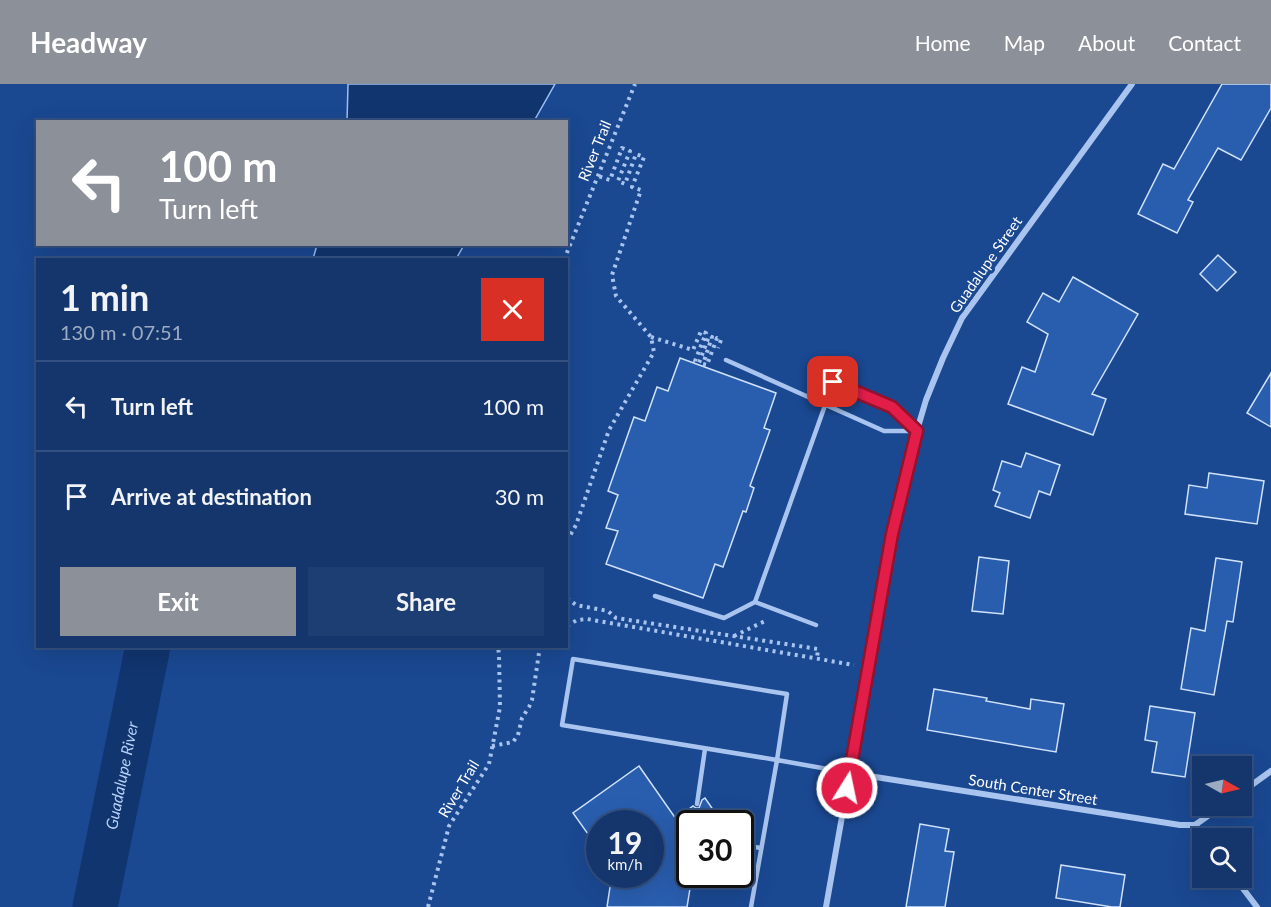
<!DOCTYPE html>
<html lang="en">
<head>
<meta charset="utf-8">
<style>
	:root { --surface:#14366d; --page:#1d3e72; --text:#f1f3f6; --muted:#9dabc2; --line:#335080; --accent:#8c9099 }
	body { margin:0; font-family:Lato,sans-serif; background:var(--page); color:var(--text); height:100vh; display:flex; flex-direction:column; font-size:22px; white-space:nowrap }
	* { box-sizing:border-box; margin:0 }
	p { font-size:20px; color:var(--muted) }
	.icon { flex:none; width:33px; height:33px; fill:none; stroke:currentColor; stroke-width:2; stroke-linecap:round; stroke-linejoin:round }
	.map { position:relative; flex:1; overflow:hidden }
	.sheet { position:absolute; left:36px; top:174px; width:532px; height:390px; display:flex; flex-direction:column; background:var(--surface); border-radius:0px; box-shadow:0 6px 24px #0002,0 0 0 2px var(--line) }
	.sheet>* { flex:none }
	.banner { position:absolute; left:36px; top:36px; width:532px; height:126px; border-radius:0px; box-shadow:0 6px 24px #0002,0 0 0 2px var(--line); background:#8c9099; color:#fff; overflow:hidden }
	.needle { width:39px; rotate:98deg }
	.fabs { position:absolute; left:1192px; top:672px; display:grid; gap:12px }
	.fabs a { display:grid; place-items:center; width:60px; height:60px; border-radius:0px; background:var(--surface); box-shadow:0 6px 24px #0002,0 0 0 2px var(--line); font-size:30px }
	.speed { position:absolute; left:586px; top:726px; display:flex; gap:12px; font-size:30px; font-weight:700; text-align:center }
	.speed>* { display:grid; place-content:center; width:78px; height:78px; border-radius:50%; background:var(--surface); box-shadow:0 6px 24px #0002,0 0 0 2px var(--line); line-height:1 }
	.speed small { font-size:15px; font-weight:400 }
	.speed .limit { border:3px solid #111; border-radius:9px; background:#fff; color:#111 }
	.pin { position:absolute; display:grid; place-items:center; width:51px; height:51px; color:#fff; margin:-26px; border-radius:12px; box-shadow:0 3px 9px #0006 }
	.me { position:absolute; width:66px; margin:-33px; rotate:10deg; stroke-linejoin:round; filter:drop-shadow(0 0 4px #0008) }
	.turn { display:flex; align-items:center; gap:21px; height:126px; padding:0 24px; font-size:27px }
	.turn .icon { width:78px; height:78px; stroke-width:2.5 }
	.turn b { display:block; font-size:42px; line-height:51px }
	.round { display:grid; place-items:center; flex:none; width:63px; height:63px; border-radius:0px; background:var(--page) }
	.overview { display:flex; align-items:center; justify-content:space-between; height:102px; padding:0 24px }
	h1 { font-size:36px; font-weight:700; line-height:45px }
	.cta { display:flex; gap:12px; margin-top:auto; padding:12px 24px }
	.cta a { flex:1; height:69px; border-radius:0px; background:var(--accent); color:#fff; font-size:24px; font-weight:700; line-height:69px; text-align:center }
	.cta a+a { background:var(--page); color:var(--text) }
	ul { padding:0; list-style:none }
	li { display:flex; align-items:center; gap:18px; height:90px; padding:0 24px; border-top:2px solid var(--line) }
	li div { flex:1 }
	li b { display:block; font-size:22px }
	li em { font-style:normal }
	header { display:flex; align-items:center; gap:36px; box-sizing:border-box; height:84px; padding:0 30px; background:var(--accent); color:#fff }
	header strong { font-size:28px }
	nav { display:flex; gap:33px; margin-inline-start:auto; font-size:21px }
	.map>svg:first-child { display:block }
	.water { fill:#11356f; stroke:#9cbff1; stroke-width:1.5 }
	.lines { fill:none; stroke-linecap:round; stroke-linejoin:round }
	.river { stroke:#11356f; stroke-width:45 }
	.building { fill:#295eaf; stroke:#d0e1fa; stroke-width:1.5 }
	.path { stroke:#a9c5ef; stroke-width:4; stroke-dasharray:3 4.5; stroke-linecap:butt }
	.service { stroke:#a9c5ef; stroke-width:4.5 }
	.minor { stroke:#a9c5ef; stroke-width:6 }
	.route-casing { stroke:#92132f; stroke-width:15 }
	.route { stroke:#e11d48; stroke-width:10 }
	.labels { text-anchor:middle; stroke-width:6; stroke-linejoin:round; paint-order:stroke }
	.street-label { font-size:15px; fill:#fff; stroke:#1a4891 }
	.water-label { font-size:16px; font-style:italic; fill:#b6d0f6; stroke:#1a4891 }
</style>
</head>
<body>
<header>
<strong>Headway</strong>
<nav><a>Home</a><a>Map</a><a>About</a><a>Contact</a></nav>
</header>
<div class="map">
<svg width="1271" height="823" viewBox="0 0 1271 823">
	<rect width="100%" height="100%" fill="#1a4891"/>
	<g class="water">
		<path d="M 348,0 L 555,0 L 534,37 L 347,38 Z"/>
		<path d="M 317,161 L 317,160 L 464,161 L 456,175 L 313,175 Z"/>
	</g>
	<g class="lines">
		<path class="river" id="s1" d="M 95,823 L 148,562"/>
	</g>
	<g class="building">
		<path d="M 1222,0 L 1271,0 L 1271,24 L 1241,76 L 1218,64 L 1188,116 L 1193,118 L 1177,149 L 1138,130 L 1163,80 L 1174,85 Z"/>
		<path d="M 1218,171 L 1236,188 L 1217,207 L 1200,190 Z"/>
		<path d="M 1073,193 L 1138,230 L 1092,310 L 1106,315 L 1093,351 L 1008,320 L 1022,283 L 1035,288 L 1048,250 L 1027,238 L 1043,209 L 1059,218 Z"/>
		<path d="M 680,274 L 776,309 L 764,344 L 770,346 L 750,402 L 754,404 L 746,428 L 743,427 L 723,483 L 715,480 L 703,514 L 606,480 L 618,447 L 606,444 L 618,411 L 608,407 L 634,333 L 645,337 L 657,303 L 668,307 Z"/>
		<path d="M 1271,289 L 1271,343 L 1247,329 Z"/>
		<path d="M 1026,369 L 1060,381 L 1050,411 L 1039,407 L 1030,434 L 995,422 L 1000,409 L 993,406 L 1002,377 L 1021,383 Z"/>
		<path d="M 1209,389 L 1264,397 L 1257,440 L 1185,430 L 1189,401 L 1207,404 Z"/>
		<path d="M 979,473 L 1009,477 L 1003,530 L 972,527 Z"/>
		<path d="M 1216,474 L 1242,478 L 1233,538 L 1227,537 L 1214,611 L 1181,605 L 1191,544 L 1205,547 Z"/>
		<path d="M 934,605 L 987,614 L 986,617 L 1030,625 L 1031,615 L 1064,620 L 1056,668 L 927,646 Z"/>
		<path d="M 1150,622 L 1195,629 L 1185,693 L 1152,688 L 1157,658 L 1145,656 Z"/>
		<path d="M 639,682 L 676,735 L 693,722 L 696,724 L 699,724 L 702,716 L 705,714 L 723,740 L 690,740 L 690,790 L 692,792 L 687,823 L 607,823 L 612,790 L 651,790 L 651,740 L 600,740 L 600,767 L 573,729 Z"/>
		<path d="M 920,740 L 949,745 L 945,767 L 954,768 L 945,823 L 906,823 Z"/>
		<path d="M 1061,781 L 1125,791 L 1120,823 L 1112,823 L 1056,814 Z"/>
	</g>
	<g class="lines">
		<g class="path">
			<path d="M 564,176 L 635,0"/>
			<path d="M 651,253 L 693,266 L 701,247 L 706,249 L 695,277 L 699,279 L 709,252 L 712,253 L 703,280 L 707,281 L 717,254 L 721,256 L 718,264"/>
			<path d="M 567,457 L 576,441 L 609,346 L 654,268 L 651,253 L 616,212 L 612,191 L 641,106 L 632,103 L 644,73 L 636,70 L 625,100 L 618,97 L 630,67 L 622,64 L 610,96 L 598,92"/>
			<path d="M 567,514 L 576,521 L 608,527 L 616,534 L 818,565 L 817,574"/>
			<path d="M 567,542 L 577,536 L 587,535 L 854,581"/>
			<path d="M 734,552 L 765,537"/>
			<path d="M 492,662 L 513,658 L 518,651 L 522,634 L 529,623 L 532,616 L 540,562"/>
			<path d="M 428,823 L 449,742 L 489,680 L 500,623 L 499,571 L 498,562"/>
		</g>
		<g class="service">
			<path d="M 726,276 L 884,347 L 917,347"/>
			<path d="M 655,512 L 724,534 L 755,518 L 833,299 L 892,323 L 917,347"/>
			<path d="M 755,518 L 816,541"/>
			<path d="M 573,575 L 787,610 L 777,676 L 562,641 Z"/>
			<path d="M 697,720 L 705,665"/>
			<path d="M 741,761 L 761,764"/>
			<path d="M 751,823 L 777,676 L 850,689"/>
		</g>
		<g class="minor">
			<path d="M 850,689 L 1180,741 L 1195,741"/>
			<path d="M 1242,708 L 1271,687"/>
			<path d="M 1195,741 L 1222,722"/>
			<path d="M 1195,741 L 1206,754"/>
			<path d="M 1235,794 L 1257,823"/>
			<path d="M 826,823 L 892,450 L 913,360 L 926,316 L 943,274 L 962,234 L 1132,0"/>
		</g>
	</g>
	<g class="lines">
		<g class="route-casing">
			<path id="route" d="M 833,298 L 892,323 L 917,347 L 892,450 L 847,704"/>
		</g>
		<use href="#route" class="route"/>
	</g>
	<g class="labels">
		<g class="street-label">
			<text transform="translate(595 67) rotate(-68)" y="5">River Trail</text>
			<text transform="translate(986 181) rotate(-55)" y="5">Guadalupe Street</text>
			<text transform="translate(459 705) rotate(-59)" y="5">River Trail</text>
			<text transform="translate(1033 706) rotate(9)" y="5">South Center Street</text>
		</g>
		<g class="water-label">
			<text dy="6" stroke="none"><textPath href="#s1" startOffset="134">Guadalupe River</textPath></text>
		</g>
	</g>
</svg>
<div class="fabs">
<a><svg class="needle" viewBox="-14 -14 28 28"><path d="M0-13l5 13h-10z" fill="#e53935"/><path d="M0 13l5-13h-10z" fill="#9dabc2"/></svg></a>
<a><svg class="icon" aria-label="search" viewBox="0 0 24 24"><circle cx="10" cy="10" r="6"/><path d="M15 15l6 6"/></svg></a>
</div>
<div class="speed"><div>19<small>km/h</small></div><div class="limit">30</div></div>
<div class="pin" style="left:833px;top:298px;background:#d93025"><svg class="icon" aria-label="arrive" viewBox="0 0 24 24"><path d="M6 21V4h12l-3 4 3 4H6"/></svg></div>
<svg class="me" style="left:847px;top:704px" viewBox="-20 -20 40 40"><circle r="17" fill="#e11d48" stroke="#fff" stroke-width="3"/><path d="M0-11L8 9 0 5-8 9z" fill="#fff"/></svg>
<div class="banner">
<div class="turn"><svg class="icon" aria-label="left" viewBox="0 0 24 24"><path d="M17 20v-9H6M10 6l-5 5 5 5"/></svg><div><b>100 m</b>Turn left</div></div>
</div>
<section class="sheet">
<div class="overview"><div><h1>1 min</h1><p>130 m · 07:51</p></div><a class="round" style="background:#d93025;color:#fff"><svg class="icon" aria-label="close" viewBox="0 0 24 24"><path d="M6 6l12 12M18 6L6 18"/></svg></a></div>
<ul>
<li><svg class="icon" aria-label="left" viewBox="0 0 24 24"><path d="M17 20v-9H6M10 6l-5 5 5 5"/></svg><div><b>Turn left</b></div><em>100 m</em></li>
<li><svg class="icon" aria-label="arrive" viewBox="0 0 24 24"><path d="M6 21V4h12l-3 4 3 4H6"/></svg><div><b>Arrive at destination</b></div><em>30 m</em></li>
</ul>
<div class="cta"><a>Exit</a><a>Share</a></div>
</section>
</div>
</body>
</html>
